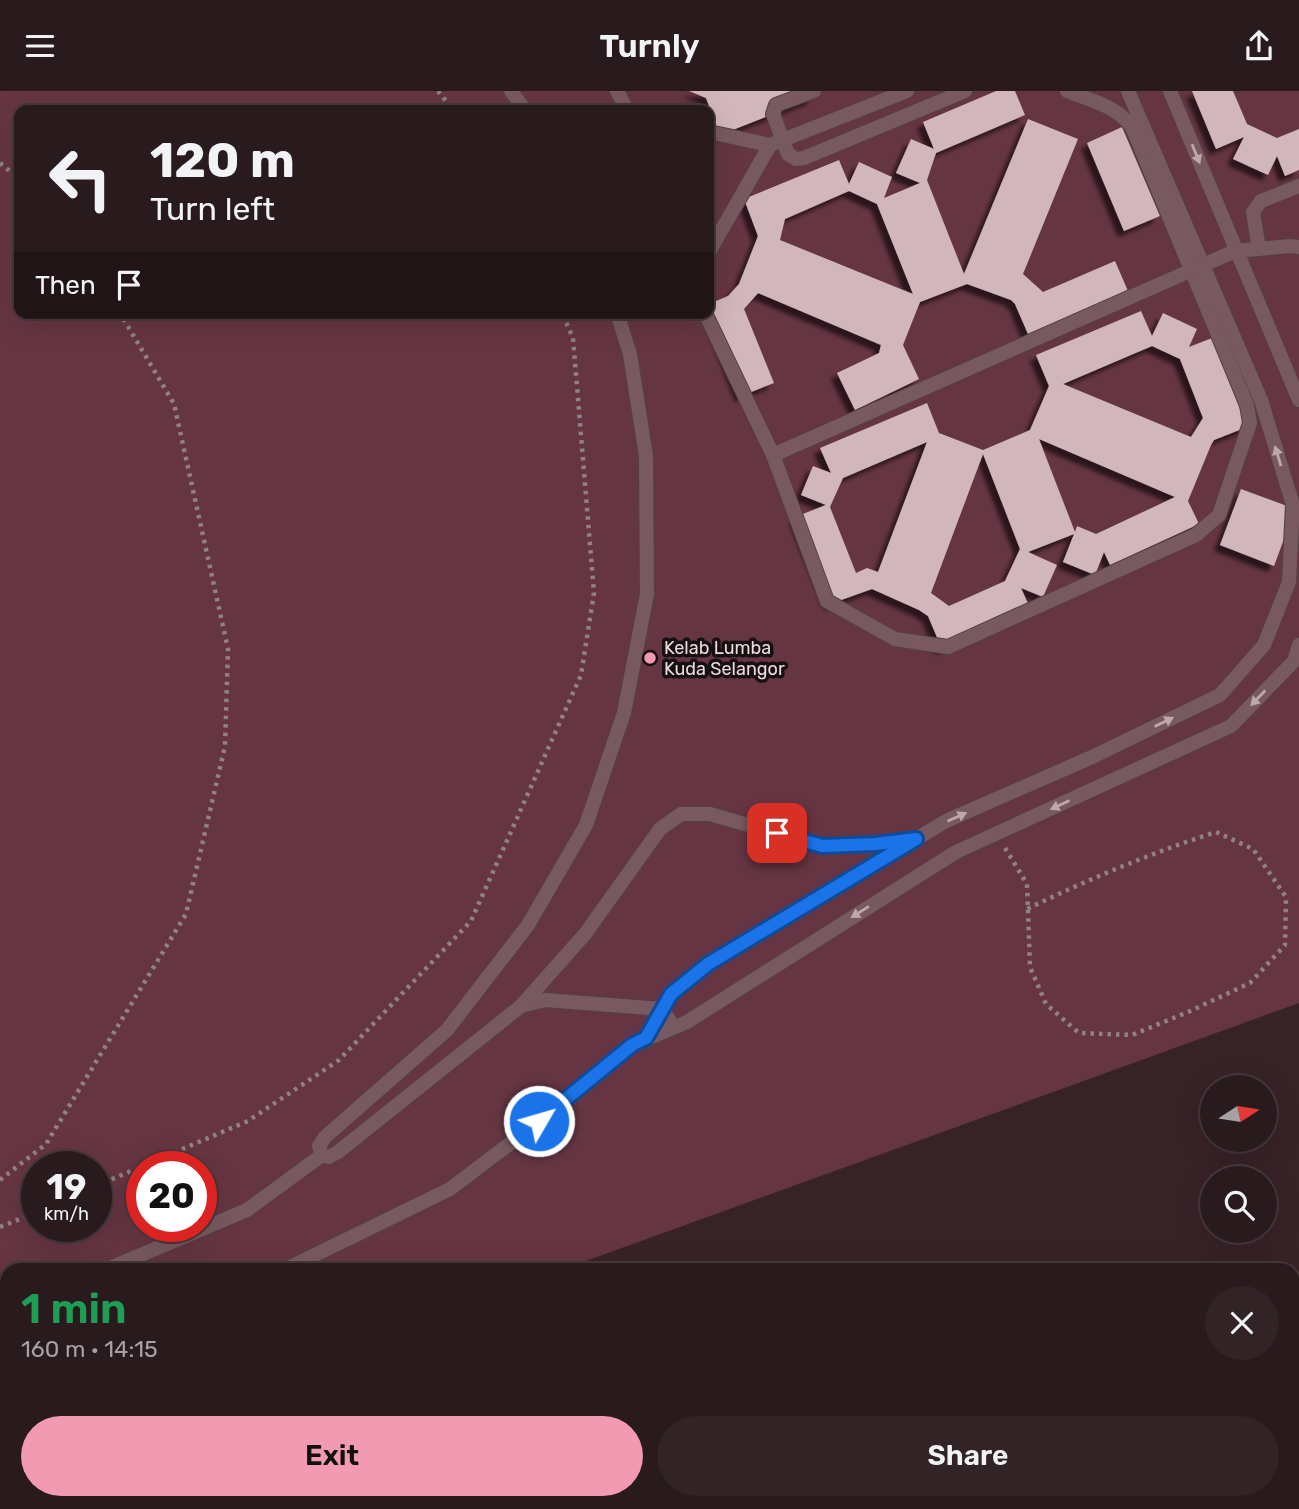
<!DOCTYPE html>
<html lang="en">
<head>
<meta charset="utf-8">
<style>
	:root { --surface:#291a1d; --page:#312326; --text:#f1f3f6; --muted:#a5a1a4; --line:#45383b; --accent:#f19ab1 }
	body { margin:0; font-family:Rubik,sans-serif; background:var(--page); color:var(--text); height:100vh; display:flex; flex-direction:column; font-size:26px; white-space:nowrap }
	* { box-sizing:border-box; margin:0 }
	p { font-size:23px; color:var(--muted) }
	.icon { flex:none; width:38px; height:38px; fill:none; stroke:currentColor; stroke-width:2; stroke-linecap:round; stroke-linejoin:round }
	.map { position:relative; flex:1; overflow:hidden }
	.drawer { position:absolute; left:0px; top:1172px; width:1300px; height:247px; display:flex; flex-direction:column; background:var(--surface); border-radius:21px 21px 0 0; box-shadow:0 7px 28px #0002,0 0 0 2px var(--line) }
	.drawer>* { flex:none }
	.guide { position:absolute; left:14px; top:14px; width:700px; height:214px; border-radius:14px; box-shadow:0 7px 28px #0002,0 0 0 2px var(--line); background:#291a1d; color:var(--text); overflow:hidden }
	.needle { width:46px; rotate:78deg }
	.buttons { position:absolute; left:1200px; top:984px; display:grid; gap:14px }
	.buttons a { display:grid; place-items:center; width:77px; height:77px; border-radius:50%; background:var(--surface); box-shadow:0 7px 28px #0002,0 0 0 2px var(--line); font-size:35px }
	.speed { position:absolute; left:21px; top:1060px; display:flex; gap:14px; font-size:35px; font-weight:700; text-align:center }
	.speed>* { display:grid; place-content:center; width:91px; height:91px; border-radius:50%; background:var(--surface); box-shadow:0 7px 28px #0002,0 0 0 2px var(--line); line-height:1 }
	.speed small { font-size:18px; font-weight:400 }
	.speed .limit { border:10px solid #d22; background:#fff; color:#111 }
	.pin { position:absolute; display:grid; place-items:center; width:60px; height:60px; color:#fff; margin:-30px; border-radius:14px; box-shadow:0 4px 10px #0006 }
	.me { position:absolute; width:77px; margin:-38px; rotate:52deg; stroke-linejoin:round; filter:drop-shadow(0 0 5px #0008) }
	.turn { display:flex; align-items:center; gap:24px; height:147px; padding:0 21px; font-size:32px }
	.turn .icon { width:91px; height:91px; stroke-width:2.5 }
	.turn b { display:block; font-size:49px; line-height:60px }
	.then { display:flex; align-items:center; height:66px; padding:0 21px; background:#0003; gap:14px; font-size:26px }
	.round { display:grid; place-items:center; flex:none; width:74px; height:74px; border-radius:37px; background:var(--page) }
	.headline { display:flex; align-items:center; justify-content:space-between; height:119px; padding:0 21px }
	h1 { font-size:42px; font-weight:600; line-height:52px; color:#1e9e55 }
	.button { display:flex; gap:14px; margin-top:auto; padding:14px 21px }
	.button a { flex:1; height:80px; border-radius:42px; background:var(--accent); color:#111; font-size:28px; font-weight:600; line-height:80px; text-align:center }
	.button a+a { background:var(--page); color:var(--text) }
	header { display:flex; justify-content:space-between; align-items:center; height:91px; padding:0 21px; background:var(--surface); font-size:32px; font-weight:600 }
	.map>svg:first-child { display:block }
	.green { fill:#663543; fill-rule:evenodd }
	.building { fill:#d1b6bc; fill-rule:evenodd; filter:url(#shadow) }
	.lines { fill:none; stroke-linecap:round; stroke-linejoin:round }
	.service-casing { stroke:#544044; stroke-width:16 }
	.minor-casing { stroke:#544044; stroke-width:19 }
	.path { stroke:#918084; stroke-width:4.5; stroke-dasharray:3.5 5; stroke-linecap:butt }
	.service { stroke:#795961; stroke-width:14 }
	.minor { stroke:#795961; stroke-width:18 }
	.oneway { fill:#bda8ad }
	.route-casing { stroke:#114b97; stroke-width:18 }
	.route { stroke:#1a73e8; stroke-width:12 }
	.poi-dot { fill:#f19ab1; stroke:#180f11; stroke-width:2.5 }
	.labels { text-anchor:middle; stroke-width:7; stroke-linejoin:round; paint-order:stroke }
	.poi-label { font-size:18px; fill:#eadcdf; stroke:#180f11; text-anchor:start }
</style>
</head>
<body>
<header><svg class="icon" aria-label="menu" viewBox="0 0 24 24"><path d="M4 6h16M4 12h16M4 18h16"/></svg>Turnly<svg class="icon" aria-label="share" viewBox="0 0 24 24"><path d="M12 15V3M7 8l5-5 5 5M5 13v7h14v-7"/></svg></header>
<div class="map">
<svg width="1299" height="1418" viewBox="0 0 1299 1418">
	<defs>
		<filter id="shadow"><feDropShadow dx="-6" dy="6" stdDeviation="2" flood-color="#0009"/></filter>
	</defs>
	<rect width="100%" height="100%" fill="#372227"/>
	<g class="green">
		<path d="M 0,0 L 1299,0 L 1299,912 L 561,1179 L 7,1180 L 7,1383 L 0,1388 ZM 19,19 L 709,19 L 709,222 L 19,222 ZM 37,1076 L 96,1076 L 96,1136 L 37,1136 ZM 142,1076 L 201,1076 L 201,1136 L 142,1136 Z"/>
		<path d="M 1299,1198 L 1299,1418 L 733,1418 L 742,1412 L 1293,1412 L 1293,1200 Z"/>
	</g>
	<g class="building">
		<path d="M 689,0 L 811,0 L 814,7 L 720,44 L 706,7 Z"/>
		<path d="M 996,0 L 1015,0 L 1025,24 L 936,62 L 927,89 L 964,183 L 1028,28 L 1078,48 L 1023,183 L 1043,201 L 1115,170 L 1128,200 L 1028,243 L 1015,213 L 1011,209 L 967,193 L 920,211 L 903,254 L 919,288 L 855,319 L 837,282 L 879,262 L 881,254 L 758,202 L 744,218 L 774,292 L 741,305 L 709,222 L 709,213 L 728,205 L 739,193 L 758,145 L 744,108 L 839,69 L 849,93 L 859,71 L 892,86 L 884,107 L 920,92 L 896,82 L 911,48 L 934,58 L 923,31 ZM 849,100 L 877,113 L 913,203 L 780,149 L 785,128 Z"/>
		<path d="M 1192,0 L 1233,0 L 1247,33 L 1277,47 L 1299,38 L 1299,79 L 1285,85 L 1277,65 L 1268,84 L 1233,68 L 1244,46 L 1216,58 Z"/>
		<path d="M 1122,36 L 1160,125 L 1124,140 L 1087,52 Z"/>
		<path d="M 1141,220 L 1152,245 L 1163,222 L 1197,238 L 1189,256 L 1212,247 L 1247,336 L 1214,349 L 1211,354 L 1188,410 L 1199,433 L 1110,474 L 1104,461 L 1095,484 L 1063,471 L 1074,443 L 1028,461 L 1057,474 L 1043,506 L 1021,497 L 1030,517 L 942,558 L 928,525 L 919,519 L 872,498 L 830,513 L 795,426 L 826,414 L 801,404 L 813,375 L 831,382 L 820,357 L 927,312 L 939,342 L 983,359 L 1030,339 L 1049,295 L 1036,264 ZM 1152,255 L 1180,268 L 1203,327 L 1191,346 L 1063,293 ZM 1039,348 L 1175,406 L 1096,443 L 1077,435 L 1075,441 ZM 927,351 L 878,481 L 867,477 L 856,482 L 830,416 L 843,387 ZM 983,363 L 1020,458 L 1005,490 L 949,515 L 931,502 Z"/>
		<path d="M 1241,398 L 1295,418 L 1274,475 L 1220,454 Z"/>
	</g>
	<g class="lines">
		<g class="service-casing">
			<g id="service">
				<path d="M 511,0 L 525,19"/>
				<path d="M 617,0 L 627,19"/>
				<path d="M 814,0 L 776,14 L 773,23 L 788,63 L 796,68 L 804,67 L 965,0"/>
				<path d="M 1170,0 L 1299,309"/>
				<path d="M 709,41 L 770,54 L 907,0"/>
				<path d="M 1259,158 L 1253,121 L 1261,110 L 1299,95"/>
				<path d="M 709,161 L 770,54"/>
				<path d="M 617,222 L 630,263 L 646,365 L 647,503 L 624,622 L 586,734 L 528,834 L 447,939 L 325,1046 L 319,1055 L 322,1064 L 329,1066 L 338,1061 L 521,915 L 545,909 L 662,918 L 674,936"/>
				<path d="M 705,222 L 773,364 L 827,510 L 895,548 L 948,556 L 1196,444 L 1219,424 L 1250,332 L 1247,314 L 1132,36 C 1117,15 1090,9 1067,0"/>
				<path d="M 773,364 L 1235,160 L 1291,155 L 1299,156"/>
				<path d="M 521,915 L 585,843 L 660,738 L 681,723 L 710,723 L 822,755 L 875,753 L 910,749"/>
				<path d="M 646,947 L 671,903 L 708,873 L 946,730 L 1092,666 L 1220,604 L 1264,554 L 1289,491 L 1293,414 L 1261,309 L 1128,0"/>
				<path d="M 103,1180 L 247,1119 L 322,1064"/>
				<path d="M 282,1180 L 450,1098 L 561,1014 L 632,954 L 687,931 L 956,761 L 1231,635 L 1294,570 L 1299,554"/>
				<path d="M 0,1223 L 7,1220"/>
				<path d="M 0,1292 L 7,1289"/>
			</g>
		</g>
		<g class="minor-casing">
			<g id="minor">
				<path d="M 313,1412 L 325,1418"/>
				<path d="M 180,1418 L 188,1412"/>
			</g>
		</g>
		<g class="path">
			<path d="M 438,0 L 453,19"/>
			<path d="M 0,72 L 19,88"/>
			<path d="M 1005,757 L 1027,793 L 1030,876 L 1046,913 L 1079,942 L 1132,944 L 1188,921 L 1250,892 L 1285,854 L 1286,806 L 1253,758 L 1216,741 C 1151,762 1089,788 1027,818"/>
			<path d="M 0,1089 L 46,1053 L 186,823 L 225,655 L 228,558 L 174,313 L 120,222"/>
			<path d="M 96,1095 L 248,1030 L 339,969 L 471,830 L 581,584 L 594,502 L 573,247 L 562,222"/>
			<path d="M 0,1136 L 37,1121"/>
		</g>
		<use href="#service" class="service"/>
		<use href="#minor" class="minor"/>
	</g>
	<defs><path id="oneway-solid" d="M-6-.8H1V-3.2L6.5 0L1 3.2V.8H-6Z" transform="scale(1.75)"/></defs>
	<g class="oneway">
		<use href="#oneway-solid" transform="translate(1196 63) rotate(68)"/>
		<use href="#oneway-solid" transform="translate(1278 365) rotate(-107)"/>
		<use href="#oneway-solid" transform="translate(1258 607) rotate(134)"/>
		<use href="#oneway-solid" transform="translate(1164 631) rotate(-26)"/>
		<use href="#oneway-solid" transform="translate(1060 714) rotate(155)"/>
		<use href="#oneway-solid" transform="translate(957 726) rotate(-24)"/>
		<use href="#oneway-solid" transform="translate(860 821) rotate(148)"/>
	</g>
	<g class="lines">
		<g class="route-casing">
			<path id="route" d="M 539,1030 L 632,954 L 646,947 L 671,903 L 708,873 L 916,748 L 875,753 L 822,755 L 777,742"/>
		</g>
		<use href="#route" class="route"/>
	</g>
	<circle class="poi-dot" cx="650" cy="567" r="7"/>
	<g class="labels">
		<g class="poi-label">
			<text x="664" y="563">Kelab Lumba<tspan x="664" dy="21">Kuda Selangor</tspan></text>
		</g>
	</g>
</svg>
<div class="buttons">
<a><svg class="needle" viewBox="-14 -14 28 28"><path d="M0-13l5 13h-10z" fill="#e53935"/><path d="M0 13l5-13h-10z" fill="#a5a1a4"/></svg></a>
<a><svg class="icon" aria-label="search" viewBox="0 0 24 24"><circle cx="10" cy="10" r="6"/><path d="M15 15l6 6"/></svg></a>
</div>
<div class="speed"><div>19<small>km/h</small></div><div class="limit">20</div></div>
<div class="pin" style="left:777px;top:742px;background:#d93025"><svg class="icon" aria-label="arrive" viewBox="0 0 24 24"><path d="M6 21V4h12l-3 4 3 4H6"/></svg></div>
<svg class="me" style="left:539px;top:1030px" viewBox="-20 -20 40 40"><circle r="17" fill="#1a73e8" stroke="#fff" stroke-width="3"/><path d="M0-11L8 9 0 5-8 9z" fill="#fff"/></svg>
<div class="guide">
<div class="turn"><svg class="icon" aria-label="left" viewBox="0 0 24 24"><path d="M17 20v-9H6M10 6l-5 5 5 5"/></svg><div><b>120 m</b>Turn left</div></div>
<div class="then">Then<svg class="icon" aria-label="arrive" viewBox="0 0 24 24"><path d="M6 21V4h12l-3 4 3 4H6"/></svg></div>
</div>
<section class="drawer">
<div class="headline"><div><h1>1 min</h1><p>160 m · 14:15</p></div><a class="round"><svg class="icon" aria-label="close" viewBox="0 0 24 24"><path d="M6 6l12 12M18 6L6 18"/></svg></a></div>
<div class="button"><a>Exit</a><a>Share</a></div>
</section>
</div>
</body>
</html>
